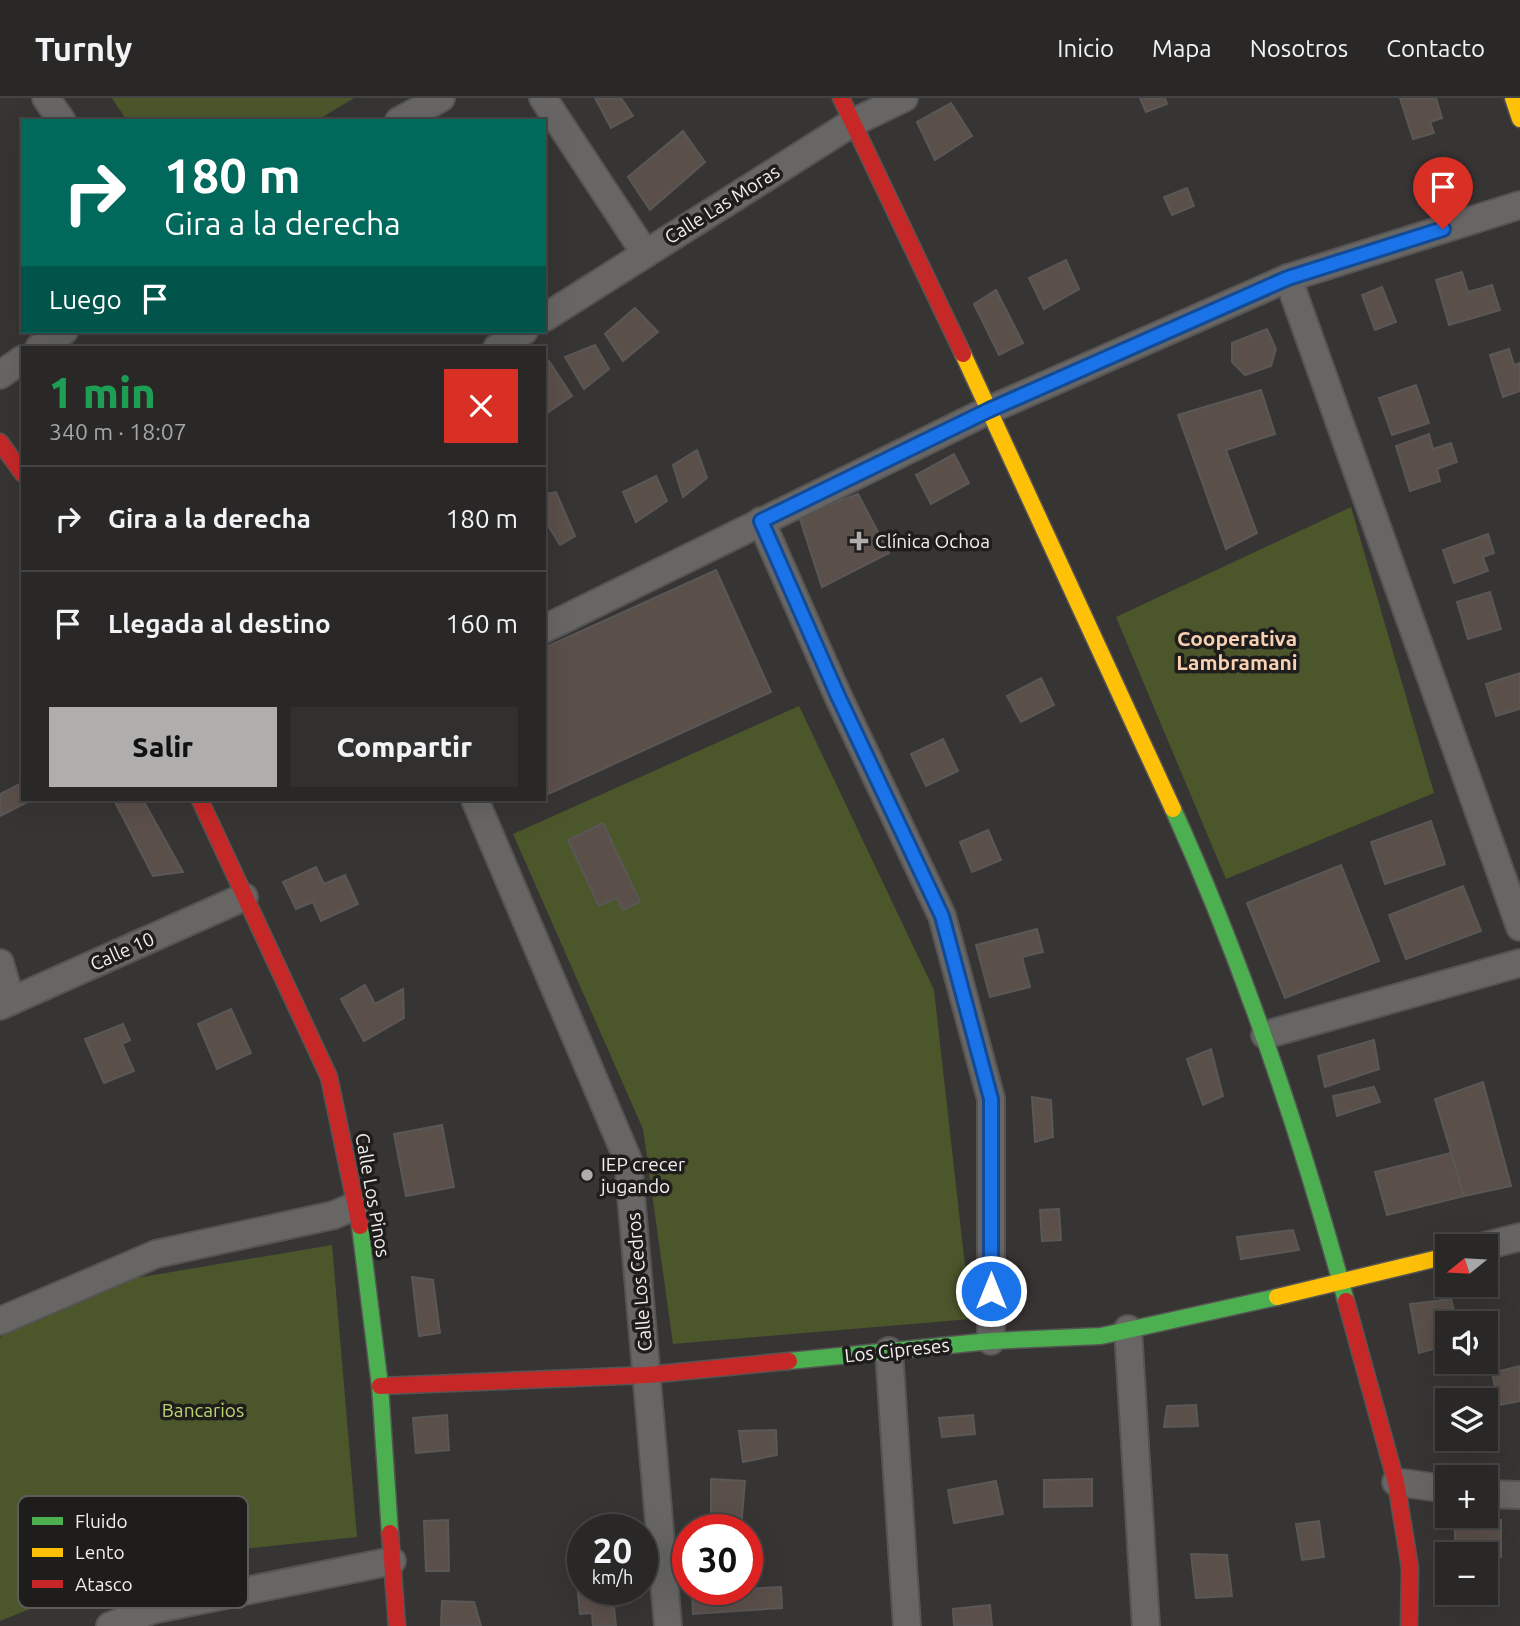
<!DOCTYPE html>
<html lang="es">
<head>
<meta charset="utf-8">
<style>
	:root { --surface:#292827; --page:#31302f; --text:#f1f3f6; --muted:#a5a6a7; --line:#454444; --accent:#b0aead }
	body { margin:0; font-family:Ubuntu,sans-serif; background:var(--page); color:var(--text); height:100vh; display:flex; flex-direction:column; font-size:26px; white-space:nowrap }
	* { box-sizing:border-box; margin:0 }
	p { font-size:23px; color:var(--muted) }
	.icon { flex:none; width:38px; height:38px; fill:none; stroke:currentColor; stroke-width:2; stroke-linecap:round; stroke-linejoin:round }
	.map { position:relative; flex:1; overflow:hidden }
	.side { position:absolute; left:21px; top:248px; width:525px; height:455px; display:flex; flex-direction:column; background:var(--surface); border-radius:0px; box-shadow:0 7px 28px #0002,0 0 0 2px var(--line) }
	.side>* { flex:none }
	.guide { position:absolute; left:21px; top:21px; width:525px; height:214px; border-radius:0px; box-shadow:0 7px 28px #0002,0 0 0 2px var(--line); background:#00695c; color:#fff; overflow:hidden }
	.needle { width:46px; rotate:252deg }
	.controls { position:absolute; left:1435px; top:1136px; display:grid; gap:14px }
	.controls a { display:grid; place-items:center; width:63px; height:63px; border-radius:0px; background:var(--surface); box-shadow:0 7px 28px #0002,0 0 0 2px var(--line); font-size:35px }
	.speed { position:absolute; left:567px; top:1416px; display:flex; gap:14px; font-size:35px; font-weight:700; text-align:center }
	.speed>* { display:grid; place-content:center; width:91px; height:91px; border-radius:50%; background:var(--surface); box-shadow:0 7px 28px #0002,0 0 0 2px var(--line); line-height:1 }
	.speed small { font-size:18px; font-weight:400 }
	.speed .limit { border:10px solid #d22; background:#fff; color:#111 }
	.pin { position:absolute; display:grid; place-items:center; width:60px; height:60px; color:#fff; margin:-72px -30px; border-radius:50% 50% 50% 0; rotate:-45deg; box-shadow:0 0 7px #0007 }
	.pin .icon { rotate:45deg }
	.me { position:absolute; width:77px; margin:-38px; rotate:0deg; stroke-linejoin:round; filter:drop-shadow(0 0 5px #0008) }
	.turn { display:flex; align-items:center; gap:24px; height:147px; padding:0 28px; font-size:32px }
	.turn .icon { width:91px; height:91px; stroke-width:2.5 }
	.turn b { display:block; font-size:49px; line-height:60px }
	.then { display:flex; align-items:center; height:66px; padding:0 28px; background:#0003; gap:14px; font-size:26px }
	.round { display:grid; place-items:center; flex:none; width:74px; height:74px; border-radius:0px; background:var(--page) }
	.summary { display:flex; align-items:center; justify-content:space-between; height:119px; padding:0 28px }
	h1 { font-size:42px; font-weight:800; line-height:52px; color:#1e9e55 }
	.button { display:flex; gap:14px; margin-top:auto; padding:14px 28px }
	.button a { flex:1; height:80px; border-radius:0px; background:var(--accent); color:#111; font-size:28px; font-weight:800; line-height:80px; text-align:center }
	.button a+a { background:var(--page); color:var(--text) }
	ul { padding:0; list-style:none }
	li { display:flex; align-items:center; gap:21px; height:105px; padding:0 28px; border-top:2px solid var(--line) }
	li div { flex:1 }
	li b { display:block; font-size:26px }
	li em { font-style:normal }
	header { display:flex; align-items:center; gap:42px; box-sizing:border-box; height:98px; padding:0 35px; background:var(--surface); border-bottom:2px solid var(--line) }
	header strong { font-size:33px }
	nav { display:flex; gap:38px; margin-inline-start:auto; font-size:24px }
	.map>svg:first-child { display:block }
	.green { fill:#4c562b }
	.building { fill:#5b4f4a; stroke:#595857; stroke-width:2 }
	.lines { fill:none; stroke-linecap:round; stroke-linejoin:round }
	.street-casing { stroke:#555453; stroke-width:30 }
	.fast-casing { stroke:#555453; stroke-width:19 }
	.slow-casing { stroke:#555453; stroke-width:19 }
	.jam-casing { stroke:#555453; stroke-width:19 }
	.street { stroke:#676665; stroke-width:26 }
	.fast { stroke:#4caf50; stroke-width:16 }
	.slow { stroke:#ffc107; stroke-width:16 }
	.jam { stroke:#c62828; stroke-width:16 }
	.route-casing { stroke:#114b97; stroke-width:18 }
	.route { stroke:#1a73e8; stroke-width:12 }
	.poi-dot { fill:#b0aead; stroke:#1f1d1c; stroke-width:2.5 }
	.labels { text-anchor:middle; stroke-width:7; stroke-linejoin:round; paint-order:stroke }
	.street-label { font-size:19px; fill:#f1efee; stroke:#1f1d1c }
	.poi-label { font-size:19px; fill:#f1efee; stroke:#1f1d1c; text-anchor:start }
	.park-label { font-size:19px; fill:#bad472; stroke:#1f1d1c }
	.neighbourhood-label { font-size:21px; font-weight:bold; fill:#f8d1b2; stroke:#1f1d1c }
	.key { fill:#1f1d1c; stroke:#5e5c5b; stroke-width:2 }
	.key-label { font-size:19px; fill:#f1efee }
</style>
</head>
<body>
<header>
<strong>Turnly</strong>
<nav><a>Inicio</a><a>Mapa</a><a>Nosotros</a><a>Contacto</a></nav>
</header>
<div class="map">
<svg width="1520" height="1528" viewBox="0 0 1520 1528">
	<rect width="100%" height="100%" fill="#373534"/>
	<g class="green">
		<path d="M 112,0 L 354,0 L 316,23 L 127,23 Z"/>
		<path d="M 1351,409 L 1434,695 L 1226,781 L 1116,519 Z"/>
		<path d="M 799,608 L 934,892 L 971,1221 L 673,1246 L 643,1031 L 513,736 Z"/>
		<path d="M 332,1147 L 357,1439 L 156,1460 L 0,1523 L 0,1239 L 124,1182 Z"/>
	</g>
	<g class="building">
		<path d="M 595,0 L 621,0 L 633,18 L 611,30 Z"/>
		<path d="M 1140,0 L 1165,0 L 1167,6 L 1146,14 Z"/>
		<path d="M 1400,0 L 1436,0 L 1442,20 L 1430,24 L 1434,35 L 1413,41 Z"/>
		<path d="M 951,5 L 972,38 L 935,62 L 917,24 Z"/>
		<path d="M 683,33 L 705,64 L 650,112 L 628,79 Z"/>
		<path d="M 1187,90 L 1194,108 L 1172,117 L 1164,99 Z"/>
		<path d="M 1066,162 L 1079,191 L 1044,211 L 1029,180 Z"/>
		<path d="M 1462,174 L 1468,194 L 1492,187 L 1500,212 L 1449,227 L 1436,182 Z"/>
		<path d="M 1382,189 L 1396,224 L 1375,232 L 1362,197 Z"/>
		<path d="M 996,192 L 1023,245 L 999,257 L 974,206 Z"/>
		<path d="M 635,210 L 658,234 L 623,263 L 605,236 Z"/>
		<path d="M 1267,231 L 1276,251 L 1271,268 L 1245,277 L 1232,264 L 1232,245 Z"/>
		<path d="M 595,247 L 609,271 L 584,291 L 565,259 Z"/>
		<path d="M 1509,251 L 1514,267 L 1520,265 L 1520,293 L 1503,299 L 1490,257 Z"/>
		<path d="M 549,263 L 572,298 L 544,317 L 544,266 Z"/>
		<path d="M 1416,287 L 1429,325 L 1392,337 L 1379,300 Z"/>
		<path d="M 1261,292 L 1275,336 L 1226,352 L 1257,435 L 1226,451 L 1178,317 Z"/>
		<path d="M 1429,336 L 1433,351 L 1451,345 L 1457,364 L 1437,371 L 1440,383 L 1410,393 L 1396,348 Z"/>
		<path d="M 697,352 L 707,380 L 683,399 L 673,367 Z"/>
		<path d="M 954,356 L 969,385 L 931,406 L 916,377 Z"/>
		<path d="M 656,378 L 667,403 L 636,424 L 623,394 Z"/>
		<path d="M 556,394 L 575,438 L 560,447 L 544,421 L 544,396 Z"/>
		<path d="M 858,396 L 889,455 L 822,489 L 799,418 Z"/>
		<path d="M 1488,436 L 1494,455 L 1483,459 L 1488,473 L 1454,485 L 1443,452 Z"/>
		<path d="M 716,472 L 771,594 L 544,698 L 544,550 Z"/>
		<path d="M 1490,494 L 1501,531 L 1468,541 L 1457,504 Z"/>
		<path d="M 1520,575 L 1520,611 L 1496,618 L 1486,586 Z"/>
		<path d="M 1041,580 L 1054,607 L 1021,624 L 1007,598 Z"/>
		<path d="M 943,641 L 958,673 L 926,688 L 911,656 Z"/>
		<path d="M 22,685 L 23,702 L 31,702 L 0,718 L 0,696 Z"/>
		<path d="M 114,702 L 143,702 L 183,774 L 153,778 Z"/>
		<path d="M 1431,723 L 1445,766 L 1385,786 L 1371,744 Z"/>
		<path d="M 603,725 L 640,804 L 623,812 L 617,800 L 599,808 L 568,742 Z"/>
		<path d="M 988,732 L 1001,762 L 972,774 L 960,744 Z"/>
		<path d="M 1341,767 L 1379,863 L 1285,900 L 1247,805 Z"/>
		<path d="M 316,769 L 324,786 L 345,777 L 358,806 L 321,823 L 313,804 L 296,811 L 283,784 Z"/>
		<path d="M 1463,788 L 1481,833 L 1406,861 L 1389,817 Z"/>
		<path d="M 1037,831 L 1043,854 L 1022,859 L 1030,889 L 990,899 L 976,847 Z"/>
		<path d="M 365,887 L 375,906 L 403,891 L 404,920 L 364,943 L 341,901 Z"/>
		<path d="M 231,911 L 251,955 L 217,971 L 198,926 Z"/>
		<path d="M 123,926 L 130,942 L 122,946 L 134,973 L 104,985 L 85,941 Z"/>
		<path d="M 1374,942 L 1379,971 L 1325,989 L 1318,958 Z"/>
		<path d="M 1211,951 L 1223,998 L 1203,1007 L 1187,961 Z"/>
		<path d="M 1483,984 L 1511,1088 L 1464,1098 L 1435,1001 Z"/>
		<path d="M 1374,989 L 1380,1004 L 1337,1018 L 1333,998 Z"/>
		<path d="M 1032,999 L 1051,1002 L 1053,1039 L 1035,1044 Z"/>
		<path d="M 442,1027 L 454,1089 L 406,1098 L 394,1036 Z"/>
		<path d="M 1451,1055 L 1464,1098 L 1387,1117 L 1375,1074 Z"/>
		<path d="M 1059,1111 L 1061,1142 L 1042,1143 L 1040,1112 Z"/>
		<path d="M 1293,1132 L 1299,1152 L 1241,1161 L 1237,1139 Z"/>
		<path d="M 412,1179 L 433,1182 L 440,1235 L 419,1238 Z"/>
		<path d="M 1451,1201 L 1457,1225 L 1447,1225 L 1447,1247 L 1419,1255 L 1410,1206 Z"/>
		<path d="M 1520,1268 L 1520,1303 L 1499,1307 L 1492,1275 Z"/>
		<path d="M 1196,1307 L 1198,1328 L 1164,1329 L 1167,1308 Z"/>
		<path d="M 447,1317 L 449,1352 L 416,1355 L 413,1320 Z"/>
		<path d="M 973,1317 L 975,1336 L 942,1339 L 939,1320 Z"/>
		<path d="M 776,1332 L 777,1357 L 743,1364 L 739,1333 Z"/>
		<path d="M 711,1381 L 745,1383 L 741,1431 L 711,1430 Z"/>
		<path d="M 1092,1381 L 1092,1408 L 1044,1409 L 1044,1382 Z"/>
		<path d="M 996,1383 L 1003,1416 L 954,1425 L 948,1392 Z"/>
		<path d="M 1455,1421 L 1501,1422 L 1501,1459 L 1486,1459 L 1486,1456 L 1455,1456 Z"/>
		<path d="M 448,1422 L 449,1473 L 426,1473 L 424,1423 Z"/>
		<path d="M 1319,1423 L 1324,1459 L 1302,1462 L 1296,1426 Z"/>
		<path d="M 1191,1456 L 1227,1457 L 1232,1498 L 1196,1500 Z"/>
		<path d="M 583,1483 L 583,1491 L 612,1491 L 616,1528 L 593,1528 L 592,1515 L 580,1516 L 577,1484 Z"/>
		<path d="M 781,1489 L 782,1510 L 693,1516 L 692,1494 Z"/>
		<path d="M 442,1503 L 474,1504 L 481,1528 L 441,1528 Z"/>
		<path d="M 990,1507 L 992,1528 L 954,1528 L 953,1511 Z"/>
	</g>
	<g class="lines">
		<g class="street-casing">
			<g id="street">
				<path d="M 46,0 L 62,23"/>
				<path d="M 543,0 L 645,155"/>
				<path d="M 399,23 L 441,0"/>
				<path d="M 1288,180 L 1520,829"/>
				<path d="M 544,220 L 852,25 L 904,0"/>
				<path d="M 39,250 L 64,233"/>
				<path d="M 497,250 L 524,233"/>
				<path d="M 0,277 L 23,261"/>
				<path d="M 761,423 L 838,598 L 942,818 L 991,1001 L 991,1243"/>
				<path d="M 544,531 L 989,312 L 1288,180 L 1520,107"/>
				<path d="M 475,702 L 628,1062 L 668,1528"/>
				<path d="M 0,865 L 11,903"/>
				<path d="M 0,908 L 244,799"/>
				<path d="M 1265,937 L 1520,865"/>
				<path d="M 1485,1148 L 1520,1139"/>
				<path d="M 0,1223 L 156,1156 L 334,1117 L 357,1107"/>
				<path d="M 1128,1231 L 1146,1528"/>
				<path d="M 889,1253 L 907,1528"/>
				<path d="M 1396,1384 L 1447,1391"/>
				<path d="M 1486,1396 L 1520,1397"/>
				<path d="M 110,1528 L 152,1512 L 392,1463"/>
			</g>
		</g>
		<g class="fast-casing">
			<g id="fast">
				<path d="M 1173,711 C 1245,870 1300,1035 1346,1203"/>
				<path d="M 360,1128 L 380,1288 L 390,1435"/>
				<path d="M 789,1263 L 991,1243 L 1101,1238 L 1277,1199"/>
			</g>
		</g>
		<g class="slow-casing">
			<g id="slow">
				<path d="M 1513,0 L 1520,21"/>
				<path d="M 963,256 L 1173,711"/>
				<path d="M 1277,1199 L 1447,1158"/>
			</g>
		</g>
		<g class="jam-casing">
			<g id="jam">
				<path d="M 841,0 L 963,256"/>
				<path d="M 0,344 L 23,376"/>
				<path d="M 200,702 L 329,979 L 360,1128"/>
				<path d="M 1346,1203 L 1396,1384 L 1410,1470 L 1409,1528"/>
				<path d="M 380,1288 L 647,1277 L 789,1263"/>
				<path d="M 390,1435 L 397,1528"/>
			</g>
		</g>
		<use href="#street" class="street"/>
		<use href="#fast" class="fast"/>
		<use href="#slow" class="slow"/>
		<use href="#jam" class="jam"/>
	</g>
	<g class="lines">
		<g class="route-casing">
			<path id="route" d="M 991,1193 L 991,1001 L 942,818 L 838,598 L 761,423 L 989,312 L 1288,180 L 1443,131"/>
		</g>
		<use href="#route" class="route"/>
	</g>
	<g class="poi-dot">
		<path d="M855.5 432.5h7v7h7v7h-7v7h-7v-7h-7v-7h7z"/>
		<circle cx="587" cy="1077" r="7"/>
	</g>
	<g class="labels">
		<g class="street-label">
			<text transform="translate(722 106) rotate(-32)" y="7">Calle Las Moras</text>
			<text transform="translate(122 853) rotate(-24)" y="7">Calle 10</text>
			<text transform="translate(373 1097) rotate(80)" y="7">Calle Los Pinos</text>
			<text transform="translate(639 1184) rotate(-95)" y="7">Calle Los Cedros</text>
			<text transform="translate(897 1252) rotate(-6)" y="7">Los Cipreses</text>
		</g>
		<g class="poi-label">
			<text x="875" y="450">Clínica Ochoa</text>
			<text x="601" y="1073">IEP crecer<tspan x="601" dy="22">jugando</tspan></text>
		</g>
		<g class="park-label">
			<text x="203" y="1319">Bancarios</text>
		</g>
		<g class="neighbourhood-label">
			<text x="1237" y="548">Cooperativa<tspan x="1237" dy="24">Lambramani</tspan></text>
		</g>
	</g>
	<rect x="18" y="1398" width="230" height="112" rx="10" class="key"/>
	<rect x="32" y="1419" width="31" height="8" fill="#4caf50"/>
	<rect x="32" y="1450" width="31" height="9" fill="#ffc107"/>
	<rect x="32" y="1482" width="31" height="8" fill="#c62828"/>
	<g class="key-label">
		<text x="75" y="1430">Fluido</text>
		<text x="75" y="1461">Lento</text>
		<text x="75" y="1493">Atasco</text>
	</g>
</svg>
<div class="controls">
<a><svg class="needle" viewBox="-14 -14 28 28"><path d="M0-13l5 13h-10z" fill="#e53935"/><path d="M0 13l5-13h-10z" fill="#a5a6a7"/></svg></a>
<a><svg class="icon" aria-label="sound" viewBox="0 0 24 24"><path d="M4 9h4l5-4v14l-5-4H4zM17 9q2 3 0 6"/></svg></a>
<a><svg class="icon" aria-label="layers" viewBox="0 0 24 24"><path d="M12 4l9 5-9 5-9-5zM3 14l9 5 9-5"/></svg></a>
<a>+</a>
<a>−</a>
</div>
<div class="speed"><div>20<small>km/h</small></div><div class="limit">30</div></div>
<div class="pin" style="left:1443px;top:131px;background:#d93025"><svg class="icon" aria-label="arrive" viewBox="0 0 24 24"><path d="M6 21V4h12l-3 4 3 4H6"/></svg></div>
<svg class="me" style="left:991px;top:1193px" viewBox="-20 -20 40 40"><circle r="17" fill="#1a73e8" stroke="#fff" stroke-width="3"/><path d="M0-11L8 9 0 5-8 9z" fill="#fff"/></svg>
<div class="guide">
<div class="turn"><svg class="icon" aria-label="right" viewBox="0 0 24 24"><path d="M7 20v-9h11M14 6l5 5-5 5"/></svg><div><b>180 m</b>Gira a la derecha</div></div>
<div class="then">Luego<svg class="icon" aria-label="arrive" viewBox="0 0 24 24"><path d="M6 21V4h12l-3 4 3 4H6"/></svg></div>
</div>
<section class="side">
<div class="summary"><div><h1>1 min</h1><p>340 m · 18:07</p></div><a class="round" style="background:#d93025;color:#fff"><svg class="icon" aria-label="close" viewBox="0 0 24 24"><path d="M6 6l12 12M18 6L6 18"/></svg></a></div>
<ul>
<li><svg class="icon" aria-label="right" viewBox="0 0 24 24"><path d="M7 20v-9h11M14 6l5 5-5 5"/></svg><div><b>Gira a la derecha</b></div><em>180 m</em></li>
<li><svg class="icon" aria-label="arrive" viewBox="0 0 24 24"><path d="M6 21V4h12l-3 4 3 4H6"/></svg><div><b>Llegada al destino</b></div><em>160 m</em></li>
</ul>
<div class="button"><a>Salir</a><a>Compartir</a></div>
</section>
</div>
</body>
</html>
